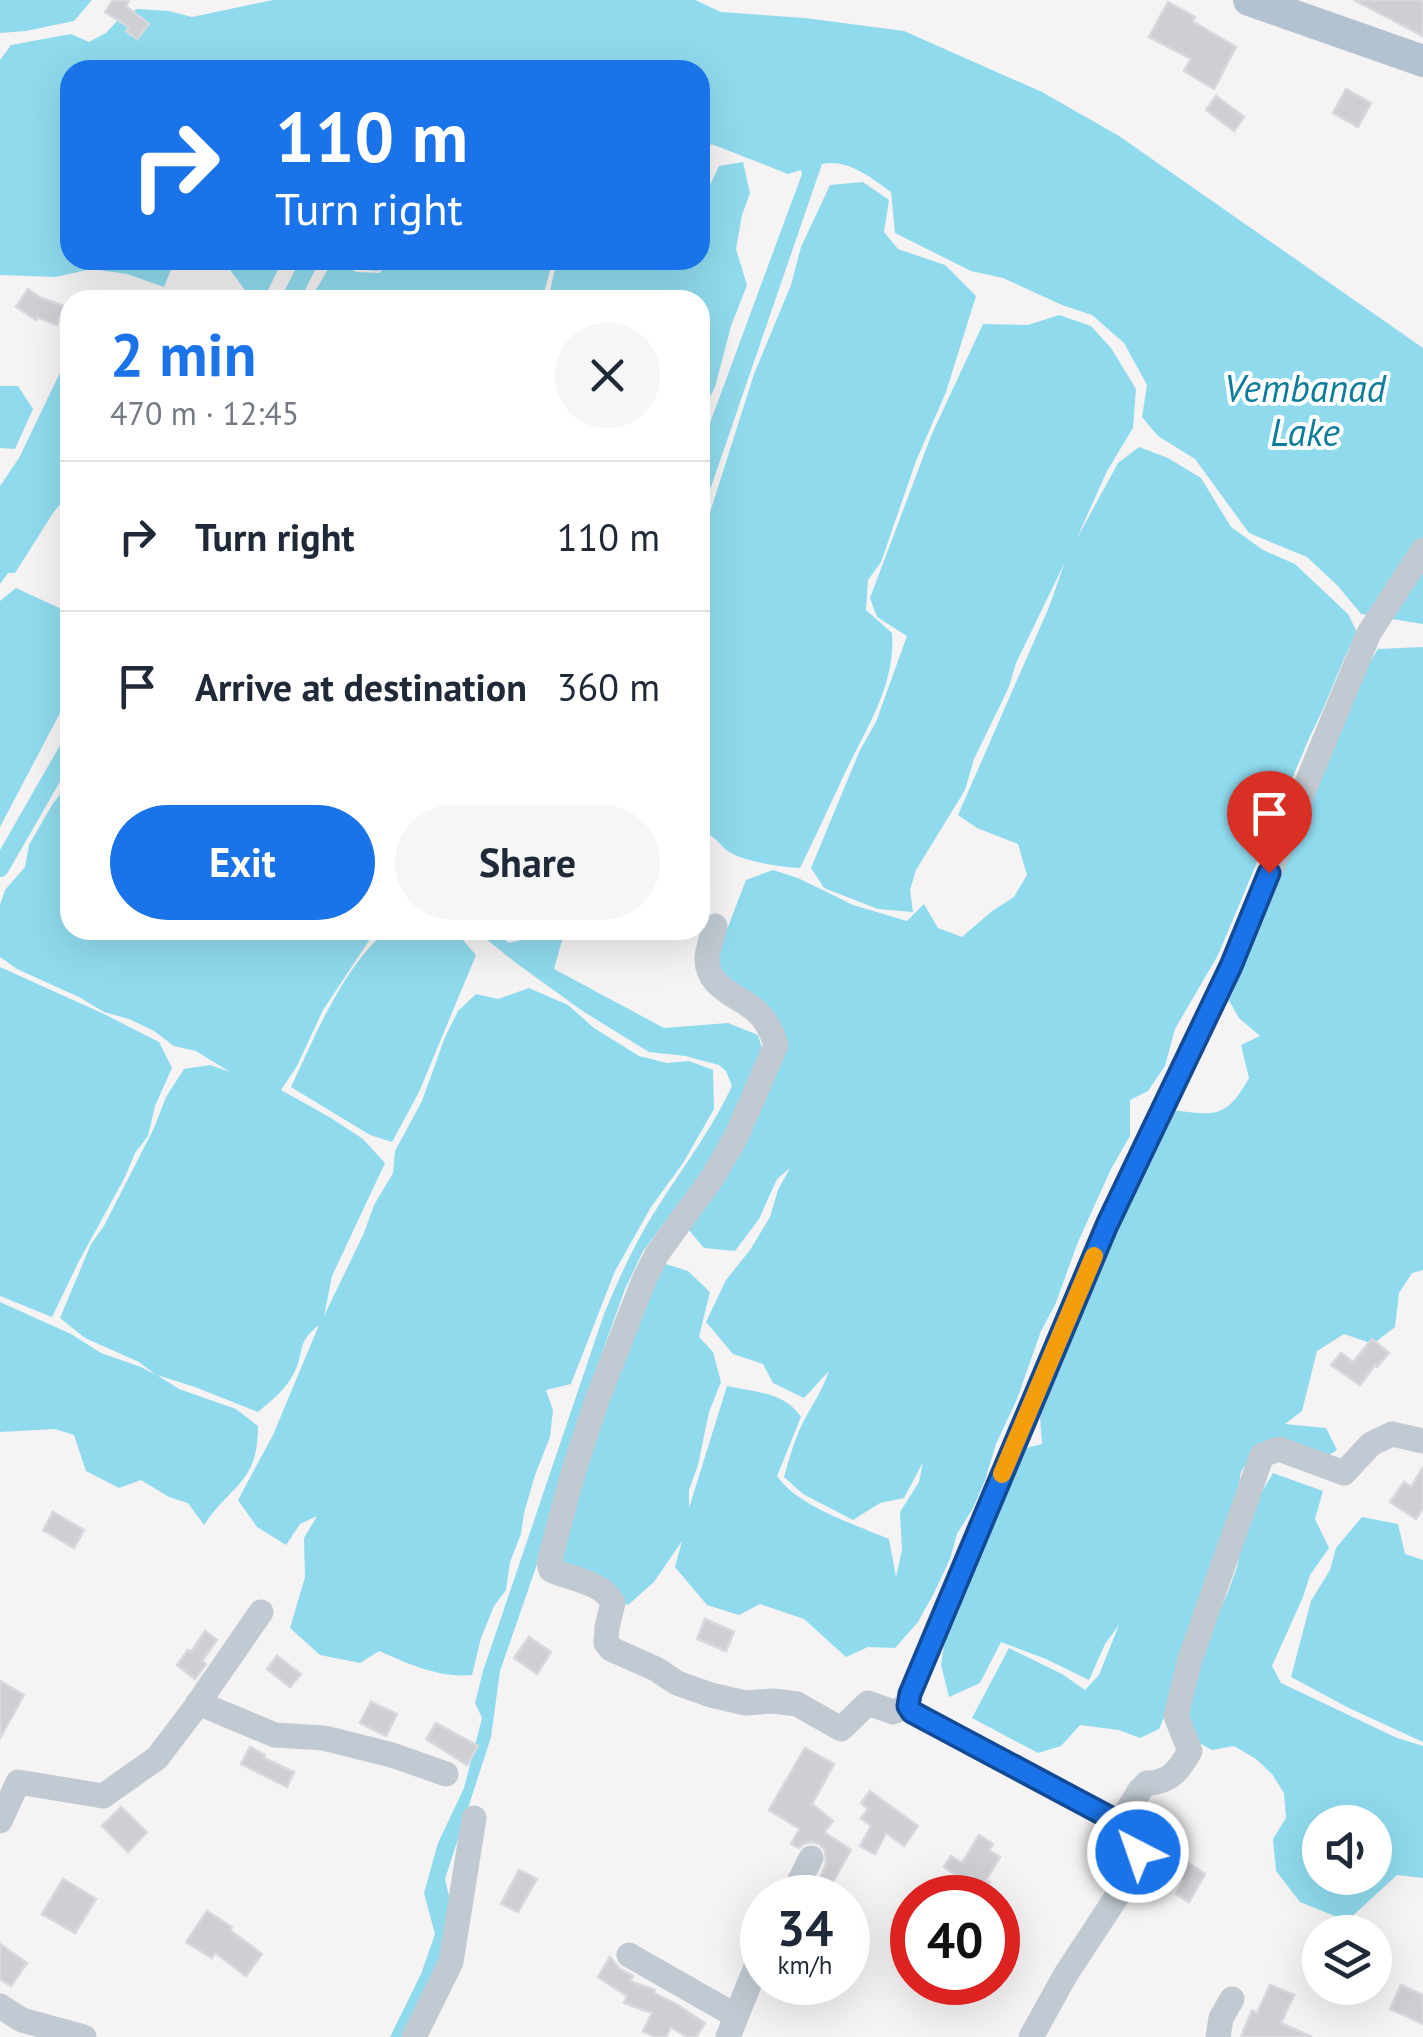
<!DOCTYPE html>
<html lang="en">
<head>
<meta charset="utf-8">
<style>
	:root { --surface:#fff; --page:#f6f6f7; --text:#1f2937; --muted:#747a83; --line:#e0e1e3; --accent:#1a73e8 }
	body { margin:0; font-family:"PT Sans",sans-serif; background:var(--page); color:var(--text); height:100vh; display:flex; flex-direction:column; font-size:38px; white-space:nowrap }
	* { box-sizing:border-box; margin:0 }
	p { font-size:32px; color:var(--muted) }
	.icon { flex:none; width:55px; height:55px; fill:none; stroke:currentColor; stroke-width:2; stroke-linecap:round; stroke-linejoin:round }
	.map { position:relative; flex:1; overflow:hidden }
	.side { position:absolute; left:60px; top:290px; width:650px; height:650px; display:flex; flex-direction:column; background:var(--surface); border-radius:30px; box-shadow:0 10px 40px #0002 }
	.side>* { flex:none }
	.hud { position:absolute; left:60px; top:60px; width:650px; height:210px; border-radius:30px; box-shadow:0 10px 40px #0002; background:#1a73e8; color:#fff; overflow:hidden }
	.buttons { position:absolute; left:1302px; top:1805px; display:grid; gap:20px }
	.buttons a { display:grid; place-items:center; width:90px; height:90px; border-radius:50%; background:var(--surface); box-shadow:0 10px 40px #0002; font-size:50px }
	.speed { position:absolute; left:740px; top:1875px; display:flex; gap:20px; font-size:50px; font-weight:700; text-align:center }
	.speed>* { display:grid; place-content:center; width:130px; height:130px; border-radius:50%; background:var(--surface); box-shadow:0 10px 40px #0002; line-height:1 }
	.speed small { font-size:25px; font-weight:400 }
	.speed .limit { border:15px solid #d22; background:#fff; color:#111 }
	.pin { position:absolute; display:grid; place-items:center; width:85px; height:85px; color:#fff; margin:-102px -42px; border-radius:50% 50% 50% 0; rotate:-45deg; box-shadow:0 0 10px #0007 }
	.pin .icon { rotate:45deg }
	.me { position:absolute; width:110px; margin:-55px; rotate:319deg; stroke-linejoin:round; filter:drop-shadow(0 0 8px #0008) }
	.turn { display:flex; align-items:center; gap:35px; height:210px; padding:0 50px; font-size:45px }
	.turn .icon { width:130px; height:130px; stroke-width:2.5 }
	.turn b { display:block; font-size:70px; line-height:85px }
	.round { display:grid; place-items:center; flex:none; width:105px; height:105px; border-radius:52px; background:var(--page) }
	.head { display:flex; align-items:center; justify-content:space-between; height:170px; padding:0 50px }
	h1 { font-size:60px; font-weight:700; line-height:75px; color:var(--accent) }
	.primary-button { display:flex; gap:20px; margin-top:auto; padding:20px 50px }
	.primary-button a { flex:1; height:115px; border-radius:60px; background:var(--accent); color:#fff; font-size:40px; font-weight:700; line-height:115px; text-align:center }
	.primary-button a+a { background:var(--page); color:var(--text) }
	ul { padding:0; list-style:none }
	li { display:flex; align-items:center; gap:30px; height:150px; padding:0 50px; border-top:2px solid var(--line) }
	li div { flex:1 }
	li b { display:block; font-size:38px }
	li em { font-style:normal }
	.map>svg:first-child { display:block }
	.water { fill:#90daee; fill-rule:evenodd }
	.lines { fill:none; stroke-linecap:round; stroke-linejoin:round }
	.canal { stroke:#90daee; stroke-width:18 }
	.building { fill:#cdcfd5; stroke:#d7d9de; stroke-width:2.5 }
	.minor { stroke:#c1cad2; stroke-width:25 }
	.major { stroke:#b3c2d1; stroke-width:32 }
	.route-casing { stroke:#114b97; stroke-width:25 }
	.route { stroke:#1a73e8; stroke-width:18 }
	.slow { stroke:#f59e0b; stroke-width:18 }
	.labels { text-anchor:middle; stroke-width:8; stroke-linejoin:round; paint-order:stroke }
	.water-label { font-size:38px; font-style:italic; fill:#0c7c9b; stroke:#fff }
</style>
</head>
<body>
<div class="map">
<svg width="1423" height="2037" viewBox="0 0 1423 2037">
	<rect width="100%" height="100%" fill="#f5f3f3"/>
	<g class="water">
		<path d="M 0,0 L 92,0 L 74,21 L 26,31 L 0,33 Z"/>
		<path d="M 273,0 L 695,0 L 721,12 L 805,18 L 904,31 L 1042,92 L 1119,136 L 1423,348 L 1423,624 L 1361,614 L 1338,586 L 1307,557 L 1249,533 L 1195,459 L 1158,436 L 1142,417 L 1147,385 L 1124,343 L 1092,315 L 1062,305 L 1003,278 L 971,271 L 895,233 L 891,192 C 871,178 848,158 822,164 L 700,519 L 700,450 L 802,174 L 801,170 L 788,174 L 714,145 L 700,143 L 700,70 L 70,70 L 70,260 L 175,260 L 164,287 L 127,274 L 92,269 L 55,277 L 0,275 L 0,60 L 11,45 L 71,34 L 89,42 L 106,33 L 117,21 L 137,9 L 169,11 L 192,17 Z"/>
		<path d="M 743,162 L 750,193 L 742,215 L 736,249 L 747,285 L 731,326 L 715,387 L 705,406 L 700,433 L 700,300 L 548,300 L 557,260 L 700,260 L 700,206 L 719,166 Z"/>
		<path d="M 863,182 L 889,200 L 884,232 L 898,249 L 945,265 L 976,296 L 946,392 L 916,461 L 881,562 L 868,580 L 866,610 L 892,633 C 896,686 865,730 843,777 C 829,807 815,838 800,868 C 783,867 748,862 733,854 C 720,848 719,837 700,830 L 700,544 L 754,374 L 791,285 L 801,247 L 830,185 Z"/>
		<path d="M 227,260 L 283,260 L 263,300 L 241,300 L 247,293 L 228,267 Z"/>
		<path d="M 320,260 L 382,260 L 378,271 L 347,268 L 357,272 L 380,273 L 386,260 L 553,260 L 542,300 L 310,300 L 331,264 Z"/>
		<path d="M 1059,315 L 1091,326 L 1111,348 L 1136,389 L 1133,428 L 1107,471 L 1076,540 L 1118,463 L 1139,447 L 1168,458 L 1201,478 L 1231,527 L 1263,550 L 1295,564 L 1348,614 L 1357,632 C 1339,666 1328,702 1310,736 L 1218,955 L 1175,1029 L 1165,1066 L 1148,1091 L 1130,1100 L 1130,1136 L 1111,1169 L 1078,1242 L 1055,1305 L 1041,1331 L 1017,1399 L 996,1444 L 985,1480 L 973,1508 L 957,1534 L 950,1559 L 934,1593 L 918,1622 L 895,1648 L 868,1647 L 846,1657 L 804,1619 L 760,1604 L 739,1615 L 707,1605 L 675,1567 L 682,1541 L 654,1582 L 628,1605 L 551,1565 L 653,1260 L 688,1271 L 710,1292 L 699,1337 L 713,1352 L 721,1382 L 709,1412 L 698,1465 L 689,1490 L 689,1508 L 727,1386 C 754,1392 785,1392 801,1417 L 777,1476 C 797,1506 856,1525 889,1539 L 896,1577 L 902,1550 L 900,1512 L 919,1482 L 923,1462 L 904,1498 L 880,1503 L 853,1520 L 803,1494 L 784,1477 C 790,1456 796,1434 807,1415 C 816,1399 823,1388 829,1371 L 804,1398 L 773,1383 L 763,1364 L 733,1354 L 706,1322 L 726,1280 L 750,1250 L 770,1217 L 778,1190 L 790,1168 L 777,1179 L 759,1219 L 735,1251 L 704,1248 L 682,1222 L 778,1052 L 708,958 L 728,927 L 746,880 L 773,870 L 798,878 L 853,905 L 907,921 L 924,904 L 938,928 L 962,937 L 992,911 L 1014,897 L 1027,875 L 1018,844 L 977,828 L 958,815 L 1049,607 L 1065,562 L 1016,663 L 1009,687 L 974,759 L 965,790 L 916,870 L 910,890 L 913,912 L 878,909 L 824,888 L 811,868 L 860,750 L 876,722 L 907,636 L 877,617 L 870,598 L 931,436 L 983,324 L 1028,325 Z"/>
		<path d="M 70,352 L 70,492 L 53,513 L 15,573 L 8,573 L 0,584 L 0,486 L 19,458 Z"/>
		<path d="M 0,386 L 18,386 L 33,409 L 15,449 L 0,448 Z"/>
		<path d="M 16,588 L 70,613 L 70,694 L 0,827 L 0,601 Z"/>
		<path d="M 1423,647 L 1423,1270 L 1412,1273 L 1399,1293 L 1395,1327 L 1373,1344 L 1344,1334 L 1317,1351 L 1302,1411 L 1285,1424 L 1326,1428 L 1337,1450 L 1316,1463 L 1256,1449 L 1241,1472 L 1237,1494 L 1175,1692 L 1159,1729 L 1140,1738 L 1119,1730 L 1080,1725 L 1061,1746 L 1038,1753 L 972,1718 L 1009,1648 L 1062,1674 L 1085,1690 L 1099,1675 L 1119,1625 L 1105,1644 L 1089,1680 L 1046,1659 L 1001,1642 L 980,1683 L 949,1697 L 941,1665 L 945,1639 L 1022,1449 L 1042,1444 L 1040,1417 L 1052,1382 L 1116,1224 L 1173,1110 C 1215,1116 1227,1118 1249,1078 L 1241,1045 L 1260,1036 L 1239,1018 L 1224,992 L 1355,686 L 1378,649 Z"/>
		<path d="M 70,781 L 70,930 L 376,930 L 323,1010 L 297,1066 L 281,1090 L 331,1118 L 363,1139 L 385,1163 L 332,1276 L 324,1316 L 364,1233 L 374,1205 L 393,1173 L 395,1151 L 422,1101 L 445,1037 L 458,1011 L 476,994 L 498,999 L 529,988 L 568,1005 L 594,1028 L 639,1056 L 667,1063 L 689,1061 L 713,1070 L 714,1109 L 683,1163 L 651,1207 L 615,1271 L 571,1384 L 546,1390 L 553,1410 L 550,1437 L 535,1475 L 524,1513 L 521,1534 L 510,1562 L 506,1590 L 494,1606 L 481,1638 L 472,1675 C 437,1678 410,1664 379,1651 L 360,1663 L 320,1655 L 290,1628 L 305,1577 L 304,1538 L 317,1516 L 300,1524 L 286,1545 L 257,1527 L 238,1500 L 273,1435 L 319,1325 C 294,1345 306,1352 293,1375 C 285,1390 271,1401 258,1412 L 195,1387 L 157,1375 L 179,1389 L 236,1409 L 258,1426 C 258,1484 231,1484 204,1525 L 188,1503 L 169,1497 L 141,1480 L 119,1488 L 86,1471 L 74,1435 L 55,1429 L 0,1432 L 0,1302 L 71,1334 L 101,1353 L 141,1367 L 156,1375 L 139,1362 L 85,1338 L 60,1318 L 91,1244 L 104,1226 L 154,1128 L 166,1097 L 184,1069 L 210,1065 L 230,1072 L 196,1051 L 174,1046 L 154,1031 L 129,1019 L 104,1012 L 79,997 L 17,969 L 0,957 L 0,905 L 5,890 L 25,867 L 29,845 L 52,805 Z"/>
		<path d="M 387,930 L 454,930 L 476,955 L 419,1092 L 392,1142 L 370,1135 L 291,1087 C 316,1034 342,969 387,930 Z"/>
		<path d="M 475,930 L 494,930 L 509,943 L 525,939 L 531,930 L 565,930 L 554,969 L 664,1028 L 728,1023 L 758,1035 L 762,1048 L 731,1121 L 706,1167 L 643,1251 L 625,1289 L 576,1425 L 551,1508 L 536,1567 L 500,1671 L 491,1737 L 445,1879 L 458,1933 L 409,2037 L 390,2037 L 421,1974 L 435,1934 L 424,1893 L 438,1843 L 464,1788 L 482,1718 L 475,1703 L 483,1671 L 604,1314 C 616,1285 629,1256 645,1228 C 673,1180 708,1137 732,1086 L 726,1071 L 719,1065 L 685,1056 L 649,1052 L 584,1012 L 516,963 Z"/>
		<path d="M 0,967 L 104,1014 L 159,1042 L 172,1068 L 155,1106 L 148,1136 L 135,1153 L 125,1177 L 79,1261 L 52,1317 L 0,1296 Z"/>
		<path d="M 1273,1473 L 1323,1491 L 1315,1519 L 1329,1548 L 1310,1575 L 1303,1597 L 1272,1666 L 1281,1683 L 1397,1738 L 1423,1746 L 1423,1878 L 1397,1875 L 1347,1921 L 1300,1902 L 1276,1871 L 1273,1839 L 1286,1818 L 1284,1793 L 1272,1774 L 1256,1759 L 1234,1746 L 1212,1750 L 1192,1739 L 1183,1711 L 1191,1676 L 1228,1592 L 1237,1567 L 1241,1543 L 1261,1493 ZM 1320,1822 L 1375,1822 L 1375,1878 L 1320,1878 Z"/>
		<path d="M 1362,1517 L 1398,1524 L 1405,1554 L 1423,1560 L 1423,1742 L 1349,1708 L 1291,1677 L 1311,1601 L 1330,1570 L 1336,1548 Z"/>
	</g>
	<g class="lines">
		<g class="canal">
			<path d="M 290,300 L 310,260"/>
			<path d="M 0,868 L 70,746"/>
		</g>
	</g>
	<g class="building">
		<path d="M 113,0 L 129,0 L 126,6 L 149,24 L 137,39 L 126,31 L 129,27 L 105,12 Z"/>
		<path d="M 1354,0 L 1423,0 L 1423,36 Z"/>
		<path d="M 1168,2 L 1195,17 L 1192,21 L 1236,47 L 1214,89 L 1184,71 L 1191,59 L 1149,37 Z"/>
		<path d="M 1346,89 L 1371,103 L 1358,127 L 1333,113 Z"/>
		<path d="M 1216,96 L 1244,117 L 1234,131 L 1206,110 Z"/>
		<path d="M 28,289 L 41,298 L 64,306 L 57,325 L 37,317 L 36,320 L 16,307 Z"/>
		<path d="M 1372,1339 L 1389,1353 L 1377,1367 L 1375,1365 L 1360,1385 L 1331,1365 L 1341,1353 L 1353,1362 Z"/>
		<path d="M 1423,1467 L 1423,1508 L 1416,1519 L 1390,1502 L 1404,1482 L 1411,1487 Z"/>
		<path d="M 53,1512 L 84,1530 L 74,1548 L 43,1530 Z"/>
		<path d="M 705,1619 L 734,1632 L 726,1651 L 697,1639 Z"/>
		<path d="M 205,1631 L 217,1640 L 202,1661 L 206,1664 L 195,1679 L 177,1665 L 188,1650 L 191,1652 Z"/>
		<path d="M 529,1637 L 551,1652 L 537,1674 L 514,1658 Z"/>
		<path d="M 277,1656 L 301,1674 L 290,1687 L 267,1669 Z"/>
		<path d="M 0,1681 L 24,1695 L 0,1738 Z"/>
		<path d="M 371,1702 L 397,1714 L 386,1736 L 360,1723 Z"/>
		<path d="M 436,1723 L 478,1746 L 467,1765 L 426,1739 Z"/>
		<path d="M 250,1747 L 265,1755 L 264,1758 L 294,1772 L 287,1787 L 241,1764 Z"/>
		<path d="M 805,1748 L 834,1764 L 812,1804 L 833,1821 L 824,1832 L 851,1850 L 824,1898 L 811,1898 L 826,1864 L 825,1850 L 819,1844 L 811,1842 L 803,1844 L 799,1848 L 791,1844 L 800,1829 L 769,1810 Z"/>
		<path d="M 870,1791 L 918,1826 L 904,1846 L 886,1833 L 875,1854 L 860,1846 L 871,1826 L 861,1818 L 868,1809 L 861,1803 Z"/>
		<path d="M 121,1807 L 147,1832 L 128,1852 L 102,1826 Z"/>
		<path d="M 979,1835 L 993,1844 L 989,1850 L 1000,1857 L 986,1880 L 990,1882 L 982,1894 L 944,1867 L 951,1856 L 962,1863 Z"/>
		<path d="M 1159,1844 L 1205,1874 L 1189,1902 L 1176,1894 L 1184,1880 L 1153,1860 Z"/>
		<path d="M 519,1870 L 537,1879 L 518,1912 L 501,1904 Z"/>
		<path d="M 63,1879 L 96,1899 L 75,1933 L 42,1914 Z"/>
		<path d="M 207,1911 L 232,1927 L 230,1930 L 262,1954 L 246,1976 L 215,1953 L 212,1958 L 186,1942 Z"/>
		<path d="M 0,1944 L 27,1963 L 11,1986 L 0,1979 Z"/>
		<path d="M 610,1957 L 620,1969 L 633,1976 L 630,1981 L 655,1990 L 654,1993 L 676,2004 L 705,2023 L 696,2037 L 687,2037 L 671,2027 L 666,2037 L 655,2037 L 643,2031 L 652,2013 L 624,2003 L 627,1996 L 598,1977 Z"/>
		<path d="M 1270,1985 L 1294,1995 L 1281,2023 L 1312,2037 L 1241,2037 L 1252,2010 L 1257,2013 Z"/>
		<path d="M 1401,1985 L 1423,1995 L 1423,2024 L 1390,2009 Z"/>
	</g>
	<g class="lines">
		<g class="minor">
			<path d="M 715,926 C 712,936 708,947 707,958 C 706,987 737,995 755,1010 C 766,1019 772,1032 776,1045 L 736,1137 L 712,1178 L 657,1254 L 644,1280 L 597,1400 L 573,1473 L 549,1563 L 551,1570 C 571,1579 603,1582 613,1603 L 607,1627 L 606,1643 L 611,1649 L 656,1669 L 677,1683 L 711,1695 L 745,1703 L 773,1701 L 797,1704 L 841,1729 L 868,1703 L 893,1712 L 908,1706"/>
			<path d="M 198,1703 L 275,1735 L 324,1738 L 392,1755 L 446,1774"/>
			<path d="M 0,1821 L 18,1782 L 103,1796 L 157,1758 L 192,1712 L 261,1612"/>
			<path d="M 1120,1823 L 1140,1790 L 1147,1783 C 1170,1783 1179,1770 1190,1751 L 1176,1716 L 1190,1659 L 1262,1455 L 1279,1449 L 1344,1473 L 1371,1444 L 1392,1434 L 1423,1441"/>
			<path d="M 791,1898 L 811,1858"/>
			<path d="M 629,1955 L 736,2016"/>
			<path d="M 0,2006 L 22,2020 L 84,2037"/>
			<path d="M 414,2037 L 451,1962 L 474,1818"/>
			<path d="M 728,2037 L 762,1952"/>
			<path d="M 1031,2037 L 1066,1974 L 1129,1878 L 1138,1852 L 1134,1838 L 1120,1823 L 912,1712 L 908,1706 L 910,1693 L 1107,1225 L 1231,966 L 1369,633 L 1423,550"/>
			<path d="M 1218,2037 L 1221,2018 L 1232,1999"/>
		</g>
		<path class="major" d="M 1249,0 L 1423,61"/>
	</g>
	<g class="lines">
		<g class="route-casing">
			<path id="route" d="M 1138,1852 L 1134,1838 L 1120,1823 L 912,1712 L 908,1706 L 910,1694 L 1107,1225 L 1231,966 L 1269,873"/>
		</g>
		<use href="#route" class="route"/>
		<path class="slow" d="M 1002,1474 L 1094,1256"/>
	</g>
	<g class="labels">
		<g class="water-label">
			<text x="1305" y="402">Vembanad<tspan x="1305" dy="44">Lake</tspan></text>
		</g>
	</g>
</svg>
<div class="buttons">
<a><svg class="icon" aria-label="sound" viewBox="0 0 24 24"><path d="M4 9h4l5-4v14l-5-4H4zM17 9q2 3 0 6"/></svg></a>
<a><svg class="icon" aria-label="layers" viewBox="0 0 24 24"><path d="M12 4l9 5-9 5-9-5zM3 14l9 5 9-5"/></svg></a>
</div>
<div class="speed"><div>34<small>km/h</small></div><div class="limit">40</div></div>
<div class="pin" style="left:1269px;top:873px;background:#d93025"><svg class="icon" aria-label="arrive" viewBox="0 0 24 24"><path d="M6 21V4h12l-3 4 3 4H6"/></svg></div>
<svg class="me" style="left:1138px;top:1852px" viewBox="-20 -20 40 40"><circle r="17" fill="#1a73e8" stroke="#fff" stroke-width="3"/><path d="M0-11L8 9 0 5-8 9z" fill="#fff"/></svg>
<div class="hud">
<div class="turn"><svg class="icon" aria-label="right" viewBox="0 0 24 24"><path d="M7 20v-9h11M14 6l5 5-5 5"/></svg><div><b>110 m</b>Turn right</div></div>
</div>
<section class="side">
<div class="head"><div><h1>2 min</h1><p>470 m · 12:45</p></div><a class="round"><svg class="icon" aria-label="close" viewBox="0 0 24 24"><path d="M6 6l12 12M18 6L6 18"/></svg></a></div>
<ul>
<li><svg class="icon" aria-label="right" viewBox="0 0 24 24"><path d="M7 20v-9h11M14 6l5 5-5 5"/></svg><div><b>Turn right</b></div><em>110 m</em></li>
<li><svg class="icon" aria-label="arrive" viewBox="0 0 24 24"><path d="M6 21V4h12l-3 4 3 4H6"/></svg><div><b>Arrive at destination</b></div><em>360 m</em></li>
</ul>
<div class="primary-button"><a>Exit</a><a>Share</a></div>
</section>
</div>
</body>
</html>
